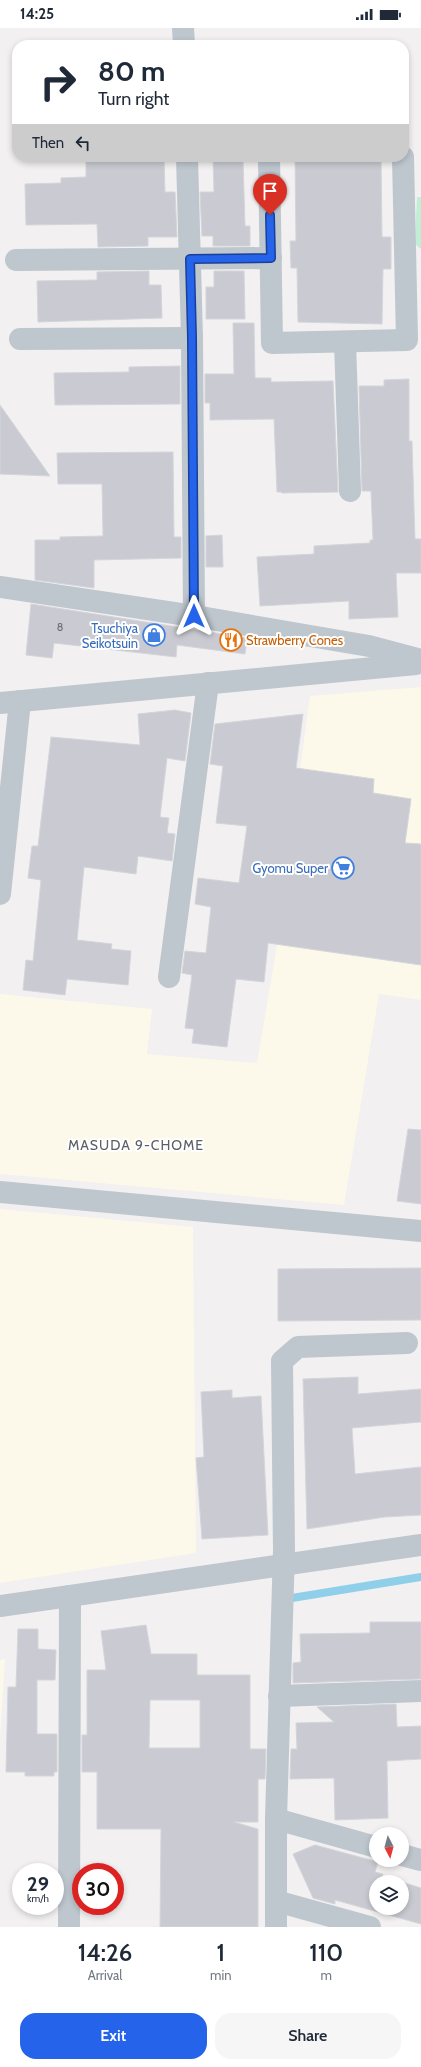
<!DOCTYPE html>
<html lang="en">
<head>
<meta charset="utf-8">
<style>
	:root { --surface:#fff; --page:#f6f6f7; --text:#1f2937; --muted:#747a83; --accent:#2563eb }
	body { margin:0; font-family:Cabin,sans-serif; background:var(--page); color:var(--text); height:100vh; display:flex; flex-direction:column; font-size:15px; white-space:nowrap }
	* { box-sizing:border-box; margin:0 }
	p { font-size:13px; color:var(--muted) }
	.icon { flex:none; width:22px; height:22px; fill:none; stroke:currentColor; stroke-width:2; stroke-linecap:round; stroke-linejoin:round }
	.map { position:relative; height:1899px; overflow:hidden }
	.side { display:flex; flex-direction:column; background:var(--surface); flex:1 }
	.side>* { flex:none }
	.banner { position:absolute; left:12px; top:12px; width:397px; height:122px; border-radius:16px; box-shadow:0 2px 6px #0003; background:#fff; color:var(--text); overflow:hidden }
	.needle { width:26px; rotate:174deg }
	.buttons { position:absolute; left:369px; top:1799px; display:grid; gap:8px }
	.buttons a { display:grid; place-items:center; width:40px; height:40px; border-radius:50%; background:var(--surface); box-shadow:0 2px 6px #0003; font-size:20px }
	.speed { position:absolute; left:12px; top:1835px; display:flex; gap:8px; font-size:20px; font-weight:700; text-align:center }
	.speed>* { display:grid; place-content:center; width:52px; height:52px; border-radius:50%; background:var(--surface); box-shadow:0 2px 6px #0003; line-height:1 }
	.speed small { font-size:10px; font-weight:400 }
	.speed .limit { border:6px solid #d22; background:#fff; color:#111 }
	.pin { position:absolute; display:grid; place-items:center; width:34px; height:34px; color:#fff; margin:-41px -17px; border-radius:50% 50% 50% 0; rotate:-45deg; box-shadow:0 0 4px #0007 }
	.pin .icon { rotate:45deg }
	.me { position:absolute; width:44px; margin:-22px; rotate:0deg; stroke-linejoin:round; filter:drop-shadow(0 0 3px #0008) }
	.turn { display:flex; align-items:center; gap:14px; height:84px; padding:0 20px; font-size:18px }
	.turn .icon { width:52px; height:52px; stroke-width:2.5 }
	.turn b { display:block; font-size:28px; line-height:34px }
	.then { display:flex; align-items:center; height:38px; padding:0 20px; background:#0003; gap:8px; font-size:15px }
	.eta { display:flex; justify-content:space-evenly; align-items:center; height:68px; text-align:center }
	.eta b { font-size:24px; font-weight:600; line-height:28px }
	.button { display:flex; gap:8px; margin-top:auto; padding:8px 20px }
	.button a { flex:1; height:46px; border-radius:16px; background:var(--accent); color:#fff; font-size:16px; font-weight:600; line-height:46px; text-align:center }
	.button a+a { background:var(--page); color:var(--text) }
	.status { display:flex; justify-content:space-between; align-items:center; height:28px; padding:0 20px; background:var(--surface); direction:ltr }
	.status svg { height:11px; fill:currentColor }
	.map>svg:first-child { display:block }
	.commercial { fill:#fcf8ea }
	.green { fill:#c0eed6 }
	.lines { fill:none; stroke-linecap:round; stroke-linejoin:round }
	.stream { stroke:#8fcfe9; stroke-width:8 }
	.building { fill:#cacbd2; stroke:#d4d5db; fill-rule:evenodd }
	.minor { stroke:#bec6ce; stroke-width:22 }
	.route-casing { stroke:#184099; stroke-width:10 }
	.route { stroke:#2563eb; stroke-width:7 }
	.labels { text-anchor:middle; stroke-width:4; stroke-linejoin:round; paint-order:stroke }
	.number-label { font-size:11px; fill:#68707a }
	.shop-label { font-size:13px; fill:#366cbe; stroke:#fff; text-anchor:end }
	.food-label { font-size:13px; fill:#c56008; stroke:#fff; text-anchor:start }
	.neighbourhood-label { font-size:14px; letter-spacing:1px; fill:#5c5f65; stroke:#fff }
</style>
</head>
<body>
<div class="status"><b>14:25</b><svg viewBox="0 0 49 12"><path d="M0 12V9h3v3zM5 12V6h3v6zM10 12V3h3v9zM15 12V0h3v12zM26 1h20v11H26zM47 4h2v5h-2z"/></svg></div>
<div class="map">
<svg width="421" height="1899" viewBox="0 0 421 1899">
	<rect width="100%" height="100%" fill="#f2f0f0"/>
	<g class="commercial">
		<path d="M 421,659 L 421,972 L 379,966 L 344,1177 L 0,1146 L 0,966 L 152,981 L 147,1026 L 257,1035 L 275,929 L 310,668 Z"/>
		<path d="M 0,1181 L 193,1199 L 196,1525 L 0,1555 Z"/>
		<path d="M 5,1631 L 0,1711 L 0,1632 Z"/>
	</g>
	<path class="green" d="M 417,169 L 421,169 L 421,221 L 415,216 Z"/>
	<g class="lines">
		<path class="stream" d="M 292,1570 L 421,1549"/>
	</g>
	<g class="building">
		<path d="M 86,129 L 164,129 L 165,164 L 175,164 L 177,209 L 148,209 L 148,218 L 98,219 L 97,196 L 26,197 L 25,156 L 61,155 L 61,150 L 86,149 Z"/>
		<path d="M 295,129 L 381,129 L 382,209 L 391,209 L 391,241 L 383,241 L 382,296 L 298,294 L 297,240 L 291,240 L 290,213 L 296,213 Z"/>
		<path d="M 213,131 L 243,132 L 245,198 L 250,198 L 250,218 L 213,218 L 213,208 L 202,208 L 200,164 L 214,164 Z"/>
		<path d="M 149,243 L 149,257 L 161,257 L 162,290 L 38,294 L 37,253 L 97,252 L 97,244 Z"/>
		<path d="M 214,243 L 244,243 L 245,291 L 206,291 L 206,259 L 214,259 Z"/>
		<path d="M 233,295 L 254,295 L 255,350 L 271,350 L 271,354 L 333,353 L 338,464 L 282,465 L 281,464 L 277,464 L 274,391 L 210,392 L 210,375 L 205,375 L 205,346 L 234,346 Z"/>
		<path d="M 180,338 L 180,376 L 55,377 L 54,345 L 129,344 L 129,339 Z"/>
		<path d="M 409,351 L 409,413 L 412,413 L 415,511 L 421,511 L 421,545 L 396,545 L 398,589 L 349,591 L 349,573 L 260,578 L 257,529 L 314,526 L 314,518 L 370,515 L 370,512 L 373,512 L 371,463 L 362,463 L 359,358 L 384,358 L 384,352 Z"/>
		<path d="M 0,377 L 50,448 L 0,446 Z"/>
		<path d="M 173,424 L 174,509 L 181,509 L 181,530 L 94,532 L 94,560 L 35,552 L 35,512 L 60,512 L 60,509 L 103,508 L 102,456 L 58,456 L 57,425 Z"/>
		<path d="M 222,507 L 223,539 L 206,539 L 206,508 Z"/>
		<path d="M 31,576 L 247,610 L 245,626 L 177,617 L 176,629 L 54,615 L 52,630 L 26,627 Z"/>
		<path d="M 175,682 L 191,685 L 185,733 L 167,730 L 160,789 L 169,790 L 167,805 L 175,806 L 172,833 L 138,828 L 136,846 L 84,839 L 77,912 L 112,916 L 111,921 L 131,923 L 128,957 L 67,951 L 65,967 L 23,962 L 26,932 L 33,933 L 41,852 L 28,850 L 32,818 L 38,818 L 51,709 L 140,717 L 138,686 Z"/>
		<path d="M 303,686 L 296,740 L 374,751 L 373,765 L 411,771 L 405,815 L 421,816 L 421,937 L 268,915 L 264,954 L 236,951 L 227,1019 L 192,1015 L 194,1001 L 185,1000 L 192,947 L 182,945 L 185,923 L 206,925 L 211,879 L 195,876 L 198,850 L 239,855 L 247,798 L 216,795 L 223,738 L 210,736 L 215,696 Z"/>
		<path d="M 408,1101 L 421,1102 L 421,1176 L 397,1173 Z"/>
		<path d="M 421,1240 L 421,1292 L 278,1293 L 278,1241 Z"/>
		<path d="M 358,1349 L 358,1366 L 421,1361 L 421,1394 L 352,1400 L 355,1446 L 421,1439 L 421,1487 L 385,1489 L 307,1501 L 303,1351 Z"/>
		<path d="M 232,1362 L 232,1370 L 261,1368 L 268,1507 L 202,1511 L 196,1430 L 204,1429 L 201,1364 Z"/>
		<path d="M 370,1594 L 421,1594 L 421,1651 L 293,1655 L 293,1635 L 301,1634 L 300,1606 L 370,1605 Z"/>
		<path d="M 146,1597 L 151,1626 L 197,1626 L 197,1647 L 250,1647 L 250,1721 L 266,1721 L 265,1751 L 258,1751 L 258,1794 L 234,1794 L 258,1801 L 258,1899 L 160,1899 L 161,1801 L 97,1801 L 97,1744 L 82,1744 L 82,1707 L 87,1707 L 87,1642 L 106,1642 L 101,1603 ZM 150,1672 L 200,1672 L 200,1720 L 149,1720 Z"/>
		<path d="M 18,1601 L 38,1601 L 38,1621 L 56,1622 L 55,1652 L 37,1652 L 37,1706 L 57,1706 L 57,1744 L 54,1744 L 54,1748 L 25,1748 L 25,1744 L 6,1744 L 8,1659 L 16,1659 Z"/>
		<path d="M 396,1676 L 397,1699 L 421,1698 L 421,1731 L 387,1733 L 388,1790 L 335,1792 L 334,1750 L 290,1751 L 291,1721 L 297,1721 L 296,1695 L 334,1694 L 317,1679 Z"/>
		<path d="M 315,1817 L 378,1834 L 375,1844 L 383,1846 L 382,1849 L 401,1854 L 376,1854 L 376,1880 L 402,1880 L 402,1854 L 421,1860 L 421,1896 L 335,1872 L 335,1876 L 313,1870 L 293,1826 Z"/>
	</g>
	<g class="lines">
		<g class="minor">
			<path d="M 183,0 L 184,17"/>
			<path d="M 187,129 L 192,310 L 194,588"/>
			<path d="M 269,129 L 272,315 L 407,312 L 403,129"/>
			<path d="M 16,232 L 271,230"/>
			<path d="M 20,311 L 192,310"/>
			<path d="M 345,314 L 350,463"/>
			<path d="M 0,559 L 194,588 L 369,618 L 421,632"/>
			<path d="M 0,675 L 416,636"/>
			<path d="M 0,866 L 20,673"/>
			<path d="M 169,949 L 208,655"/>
			<path d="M 0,1164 L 421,1203"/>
			<path d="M 0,1578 L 421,1517"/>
			<path d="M 279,1668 L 421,1663"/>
			<path d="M 276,1791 L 376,1819"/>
			<path d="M 402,1827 L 421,1832"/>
			<path d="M 276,1873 L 370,1899"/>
			<path d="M 69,1899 L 70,1568"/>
			<path d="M 276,1899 L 276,1791 L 284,1522 L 282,1333 L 298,1319 L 407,1315"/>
		</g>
	</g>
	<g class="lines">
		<g class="route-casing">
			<path id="route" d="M 194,588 L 192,310 L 190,231 L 271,230 L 270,187"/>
		</g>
		<use href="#route" class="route"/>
	</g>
	<defs>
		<g id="shop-ring" transform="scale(1.15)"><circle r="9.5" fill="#fff" stroke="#3f7fe0" stroke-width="1.5"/><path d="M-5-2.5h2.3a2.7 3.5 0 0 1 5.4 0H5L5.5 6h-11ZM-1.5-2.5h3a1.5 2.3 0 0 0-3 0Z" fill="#3f7fe0"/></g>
		<g id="restaurant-ring" transform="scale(1.15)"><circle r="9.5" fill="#fff" stroke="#e8710a" stroke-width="1.5"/><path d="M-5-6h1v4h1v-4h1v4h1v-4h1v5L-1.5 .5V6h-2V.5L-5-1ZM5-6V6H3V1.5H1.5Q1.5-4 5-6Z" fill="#e8710a"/></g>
		<g id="supermarket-ring" transform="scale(1.15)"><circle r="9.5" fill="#fff" stroke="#3f7fe0" stroke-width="1.5"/><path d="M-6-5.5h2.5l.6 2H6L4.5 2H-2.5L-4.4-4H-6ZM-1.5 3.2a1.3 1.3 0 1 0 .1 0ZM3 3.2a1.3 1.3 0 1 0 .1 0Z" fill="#3f7fe0"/></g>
	</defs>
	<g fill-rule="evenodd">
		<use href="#shop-ring" x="154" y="607"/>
		<use href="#restaurant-ring" x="231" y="612"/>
		<use href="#supermarket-ring" x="343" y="840"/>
	</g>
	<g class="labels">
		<g class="number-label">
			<text x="60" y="603">8</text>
		</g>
		<g class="shop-label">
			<text x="138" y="605">Tsuchiya<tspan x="138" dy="15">Seikotsuin</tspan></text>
			<text x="328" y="845">Gyomu Super</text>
		</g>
		<g class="food-label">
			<text x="246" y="617">Strawberry Cones</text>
		</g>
		<g class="neighbourhood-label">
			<text x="136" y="1122">MASUDA 9-CHOME</text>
		</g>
	</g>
</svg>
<div class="buttons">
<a><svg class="needle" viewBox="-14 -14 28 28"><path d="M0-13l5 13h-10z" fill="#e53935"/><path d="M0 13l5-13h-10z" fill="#747a83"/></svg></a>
<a><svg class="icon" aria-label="layers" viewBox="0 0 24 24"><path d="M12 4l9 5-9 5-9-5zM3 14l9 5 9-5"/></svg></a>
</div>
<div class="speed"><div>29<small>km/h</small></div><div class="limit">30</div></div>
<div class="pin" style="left:270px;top:187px;background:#d93025"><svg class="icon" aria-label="arrive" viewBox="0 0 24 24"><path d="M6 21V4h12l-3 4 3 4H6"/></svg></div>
<svg class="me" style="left:194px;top:588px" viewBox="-20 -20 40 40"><path d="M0-17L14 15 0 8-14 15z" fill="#2563eb" stroke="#fff" stroke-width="4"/></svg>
<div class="banner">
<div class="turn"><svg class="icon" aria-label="right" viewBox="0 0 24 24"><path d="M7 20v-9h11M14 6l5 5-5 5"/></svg><div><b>80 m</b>Turn right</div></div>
<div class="then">Then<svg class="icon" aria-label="left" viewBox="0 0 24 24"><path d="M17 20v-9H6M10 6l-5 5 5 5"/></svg></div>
</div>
</div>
<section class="side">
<div class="eta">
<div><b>14:26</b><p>Arrival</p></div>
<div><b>1</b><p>min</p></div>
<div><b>110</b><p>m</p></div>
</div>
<div class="button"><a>Exit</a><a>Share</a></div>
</section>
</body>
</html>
